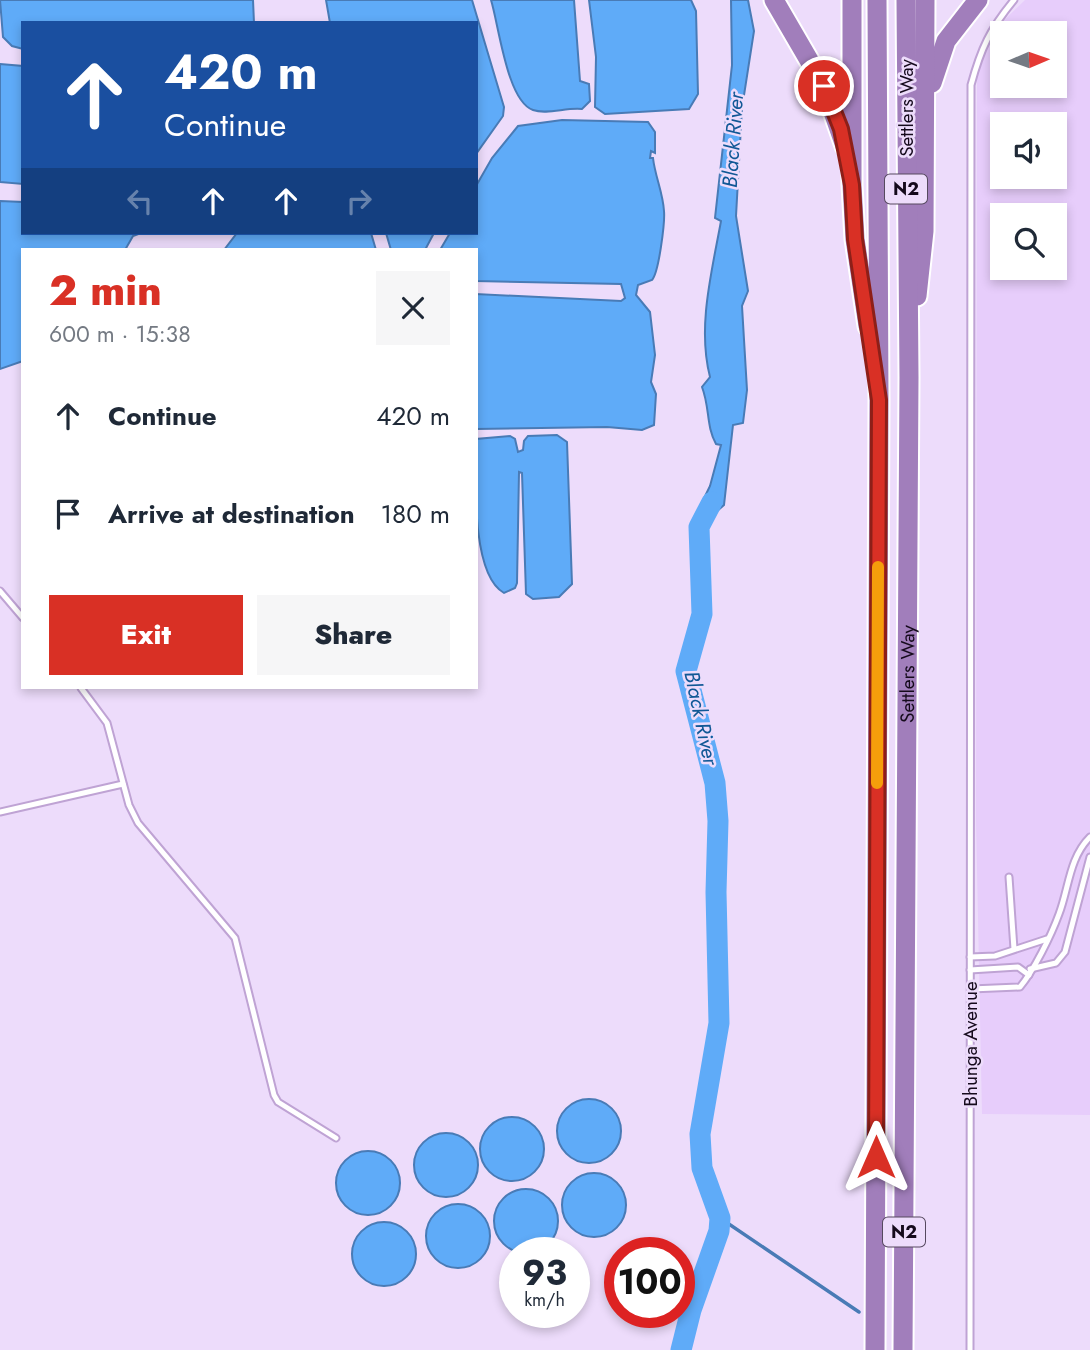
<!DOCTYPE html>
<html lang="en">
<head>
<meta charset="utf-8">
<style>
	:root { --surface:#fff; --page:#f6f6f7; --text:#1f2937; --muted:#747a83; --accent:#d93025 }
	body { margin:0; font-family:Jost,sans-serif; background:var(--page); color:var(--text); height:100vh; display:flex; flex-direction:column; font-size:26px; white-space:nowrap }
	* { box-sizing:border-box; margin:0 }
	p { font-size:23px; color:var(--muted) }
	.icon { flex:none; width:38px; height:38px; fill:none; stroke:currentColor; stroke-width:2; stroke-linecap:round; stroke-linejoin:round }
	.map { position:relative; flex:1; overflow:hidden }
	.side { position:absolute; left:21px; top:248px; width:457px; height:441px; display:flex; flex-direction:column; background:var(--surface); border-radius:0px; box-shadow:0 4px 10px #0003 }
	.side>* { flex:none }
	.hud { position:absolute; left:21px; top:21px; width:457px; height:214px; border-radius:0px; box-shadow:0 4px 10px #0003; background:#1a4fa0; color:#fff; overflow:hidden }
	.needle { width:46px; rotate:88deg }
	.fabs { position:absolute; left:990px; top:21px; display:grid; gap:14px }
	.fabs a { display:grid; place-items:center; width:77px; height:77px; border-radius:0px; background:var(--surface); box-shadow:0 4px 10px #0003; font-size:35px }
	.speed { position:absolute; left:499px; top:1237px; display:flex; gap:14px; font-size:35px; font-weight:700; text-align:center }
	.speed>* { display:grid; place-content:center; width:91px; height:91px; border-radius:50%; background:var(--surface); box-shadow:0 4px 10px #0003; line-height:1 }
	.speed small { font-size:18px; font-weight:400 }
	.speed .limit { border:10px solid #d22; background:#fff; color:#111 }
	.pin { position:absolute; display:grid; place-items:center; width:60px; height:60px; color:#fff; margin:-30px; border:4px solid #fff; border-radius:50%; box-shadow:0 2px 7px #0007 }
	.me { position:absolute; width:77px; margin:-38px; rotate:0deg; stroke-linejoin:round; filter:drop-shadow(0 0 5px #0008) }
	.turn { display:flex; align-items:center; gap:24px; height:147px; padding:0 28px; font-size:32px }
	.turn .icon { width:91px; height:91px; stroke-width:2.5 }
	.turn b { display:block; font-size:49px; line-height:60px }
	.lanes { display:flex; align-items:center; height:66px; padding:0 28px; background:#0003; justify-content:center; gap:35px; direction:ltr }
	.lanes .off { opacity:.35 }
	.round { display:grid; place-items:center; flex:none; width:74px; height:74px; border-radius:0px; background:var(--page) }
	.head { display:flex; align-items:center; justify-content:space-between; height:119px; padding:0 28px }
	h1 { font-size:42px; font-weight:800; line-height:52px; color:var(--accent) }
	.button { display:flex; gap:14px; margin-top:auto; padding:14px 28px }
	.button a { flex:1; height:80px; border-radius:0px; background:var(--accent); color:#fff; font-size:28px; font-weight:800; line-height:80px; text-align:center }
	.button a+a { background:var(--page); color:var(--text) }
	ul { padding:0; list-style:none }
	li { display:flex; align-items:center; gap:21px; height:98px; padding:0 28px }
	li div { flex:1 }
	li b { display:block; font-size:26px }
	li em { font-style:normal }
	.map>svg:first-child { display:block }
	.built { fill:#e7cdfb; fill-rule:evenodd }
	.water { fill:#5fabf8; stroke:#497bb6; stroke-width:2 }
	.lines { fill:none; stroke-linecap:round; stroke-linejoin:round }
	.stream { stroke:#497bb6; stroke-width:3.5 }
	.river { stroke:#5fabf8; stroke-width:21 }
	.service-casing { stroke:#bfa3d4; stroke-width:9 }
	.motorway-casing { stroke:#fff; stroke-width:23 }
	.service { stroke:#fff; stroke-width:5 }
	.motorway { stroke:#a17ebb; stroke-width:19 }
	.route-casing { stroke:#8d1f18; stroke-width:18 }
	.route { stroke:#d93025; stroke-width:12 }
	.slow { stroke:#f59e0b; stroke-width:12 }
	.labels { text-anchor:middle; stroke-width:5; stroke-linejoin:round; paint-order:stroke }
	.shield { fill:#eddcfb; stroke:#56495f; stroke-width:2 }
	.shield-label { font-size:18px; font-weight:bold; fill:#150a1c }
	.street-label { font-size:19px; fill:#150a1c; stroke:#eddcfb }
	.water-label { font-size:21px; font-style:italic; fill:#115896; stroke:#eddcfb }
</style>
</head>
<body>
<div class="map">
<svg width="1090" height="1350" viewBox="0 0 1090 1350">
	<rect width="100%" height="100%" fill="#eddcfb"/>
	<path class="built" d="M 1025,0 L 1090,0 L 1090,1115 L 982,1114 L 976,820 L 977,73 L 995,29 ZM 1003,33 L 1055,33 L 1055,86 L 1003,86 ZM 1003,124 L 1055,124 L 1055,177 L 1003,177 ZM 1003,215 L 1055,215 L 1055,268 L 1003,268 Z"/>
	<g class="water">
		<path d="M 0,0 L 253,0 L 254,23 L 23,23 L 23,49 L 12,46 L 3,37 Z"/>
		<path d="M 326,0 L 472,0 L 504,107 L 503,116 L 476,154 L 476,23 L 330,23 Z"/>
		<path d="M 491,0 L 574,0 L 580,81 L 589,84 L 590,101 L 582,109 C 567,107 547,115 533,110 C 507,101 499,26 491,0 Z"/>
		<path d="M 589,0 L 691,0 L 696,11 L 698,94 L 689,109 L 605,114 L 595,107 L 596,57 Z"/>
		<path d="M 731,0 L 748,0 L 754,31 L 742,108 L 736,216 L 748,291 L 742,306 L 747,390 L 743,423 L 733,425 L 724,505 L 699,527 L 694,519 L 710,486 L 721,445 L 716,444 C 706,426 710,408 702,387 L 710,377 C 697,327 712,271 721,221 L 715,218 L 732,65 Z"/>
		<path d="M 0,64 L 23,66 L 23,184 L 0,182 Z"/>
		<path d="M 562,120 L 648,122 L 655,132 L 655,153 L 651,151 L 650,158 L 653,158 C 655,176 663,193 664,211 C 665,222 659,272 652,280 L 638,285 L 636,295 L 650,312 L 655,355 L 651,382 L 656,394 L 654,425 L 642,430 L 607,427 L 476,429 L 476,294 L 621,301 L 625,298 L 621,284 L 476,281 L 476,250 L 440,250 L 450,233 L 476,233 L 476,186 L 492,158 L 518,126 Z"/>
		<path d="M 0,201 L 23,202 L 23,233 L 141,233 L 133,236 L 125,250 L 23,250 L 23,361 L 0,369 Z"/>
		<path d="M 237,233 L 371,233 L 376,250 L 224,250 Z"/>
		<path d="M 386,233 L 434,233 L 425,250 L 391,250 Z"/>
		<path d="M 557,435 L 567,442 L 572,584 L 559,597 L 533,599 L 526,594 L 522,473 L 519,472 L 517,583 L 515,588 L 504,593 C 470,574 476,474 476,439 L 510,436 L 515,439 L 518,452 L 523,450 L 524,441 L 528,436 Z"/>
		<circle cx="589" cy="1131" r="32"/>
		<circle cx="512" cy="1149" r="32"/>
		<circle cx="446" cy="1165" r="32"/>
		<circle cx="368" cy="1183" r="32"/>
		<circle cx="594" cy="1205" r="32"/>
		<circle cx="526" cy="1221" r="32"/>
		<circle cx="458" cy="1236" r="32"/>
		<circle cx="384" cy="1254" r="32"/>
	</g>
	<g class="lines">
		<path class="stream" d="M 720,1218 L 859,1312"/>
		<path class="river" d="M 681,1350 L 691,1310 L 719,1231 L 720,1218 L 702,1168 L 700,1134 L 719,1023 L 716,892 L 718,821 L 715,783 L 686,671 L 702,614 L 699,527 L 712,502"/>
		<g class="service-casing">
			<g id="service">
				<path d="M 0,591 L 23,618"/>
				<path d="M 81,688 L 107,723 L 129,805 L 138,823 L 235,938 L 274,1095 L 278,1102 L 336,1138"/>
				<path d="M 0,812 L 123,784"/>
				<path d="M 1009,877 L 1014,949"/>
				<path d="M 970,957 L 995,956 L 1047,939"/>
				<path d="M 1030,969 L 1056,963 L 1065,952 L 1090,857"/>
				<path d="M 970,970 L 1018,967 L 1029,975"/>
				<path d="M 971,989 L 1020,987 C 1034,970 1051,936 1059,914 C 1069,888 1069,858 1090,837"/>
				<path d="M 970,1350 L 971,85 C 981,48 990,29 1014,0"/>
			</g>
		</g>
		<g class="motorway-casing">
			<g id="motorway">
				<path d="M 774,0 L 824,86 L 845,146"/>
				<path d="M 852,0 L 852,185 L 855,239 L 868,326"/>
				<path d="M 932,83 L 946,41 L 978,0"/>
				<path d="M 917,296 L 924,231 L 925,0"/>
				<path d="M 875,1350 L 879,400 L 877,0"/>
				<path id="s1" d="M 903,1350 L 909,377 L 906,0"/>
			</g>
		</g>
		<use href="#service" class="service"/>
		<use href="#motorway" class="motorway"/>
	</g>
	<g class="lines">
		<g class="route-casing">
			<path id="route" d="M 824,86 L 841,129 L 852,185 L 855,239 L 879,400 L 876,1157"/>
		</g>
		<use href="#route" class="route"/>
		<path class="slow" d="M 877,783 L 878,567"/>
	</g>
	<g class="labels">
		<g class="shield">
			<rect x="885" y="174.5" width="42" height="29" rx="5"/>
			<rect x="883" y="1217.5" width="42" height="29" rx="5"/>
		</g>
		<g class="shield-label">
			<text x="906" y="195">N2</text>
			<text x="904" y="1238">N2</text>
		</g>
		<g class="street-label">
			<text transform="translate(906 108) rotate(-90)" y="7">Settlers Way</text>
			<text dy="7" stroke="none"><textPath href="#s1" startOffset="676">Settlers Way</textPath></text>
			<text transform="translate(970 1044) rotate(-90)" y="7">Bhunga Avenue</text>
		</g>
		<g class="water-label">
			<text transform="translate(733 140) rotate(-86)" y="7">Black River</text>
			<text transform="translate(701 718) rotate(78)" y="7">Black River</text>
		</g>
	</g>
</svg>
<div class="fabs">
<a><svg class="needle" viewBox="-14 -14 28 28"><path d="M0-13l5 13h-10z" fill="#e53935"/><path d="M0 13l5-13h-10z" fill="#747a83"/></svg></a>
<a><svg class="icon" aria-label="sound" viewBox="0 0 24 24"><path d="M4 9h4l5-4v14l-5-4H4zM17 9q2 3 0 6"/></svg></a>
<a><svg class="icon" aria-label="search" viewBox="0 0 24 24"><circle cx="10" cy="10" r="6"/><path d="M15 15l6 6"/></svg></a>
</div>
<div class="speed"><div>93<small>km/h</small></div><div class="limit">100</div></div>
<div class="pin" style="left:824px;top:86px;background:#d93025"><svg class="icon" aria-label="arrive" viewBox="0 0 24 24"><path d="M6 21V4h12l-3 4 3 4H6"/></svg></div>
<svg class="me" style="left:876px;top:1157px" viewBox="-20 -20 40 40"><path d="M0-17L14 15 0 8-14 15z" fill="#d93025" stroke="#fff" stroke-width="4"/></svg>
<div class="hud">
<div class="turn"><svg class="icon" aria-label="ahead" viewBox="0 0 24 24"><path d="M12 20V5M6 11l6-6 6 6"/></svg><div><b>420 m</b>Continue</div></div>
<div class="lanes"><svg class="icon off" aria-label="left" viewBox="0 0 24 24"><path d="M17 20v-9H6M10 6l-5 5 5 5"/></svg><svg class="icon" aria-label="ahead" viewBox="0 0 24 24"><path d="M12 20V5M6 11l6-6 6 6"/></svg><svg class="icon" aria-label="ahead" viewBox="0 0 24 24"><path d="M12 20V5M6 11l6-6 6 6"/></svg><svg class="icon off" aria-label="right" viewBox="0 0 24 24"><path d="M7 20v-9h11M14 6l5 5-5 5"/></svg></div>
</div>
<section class="side">
<div class="head"><div><h1>2 min</h1><p>600 m · 15:38</p></div><a class="round"><svg class="icon" aria-label="close" viewBox="0 0 24 24"><path d="M6 6l12 12M18 6L6 18"/></svg></a></div>
<ul>
<li><svg class="icon" aria-label="ahead" viewBox="0 0 24 24"><path d="M12 20V5M6 11l6-6 6 6"/></svg><div><b>Continue</b></div><em>420 m</em></li>
<li><svg class="icon" aria-label="arrive" viewBox="0 0 24 24"><path d="M6 21V4h12l-3 4 3 4H6"/></svg><div><b>Arrive at destination</b></div><em>180 m</em></li>
</ul>
<div class="button"><a>Exit</a><a>Share</a></div>
</section>
</div>
</body>
</html>
